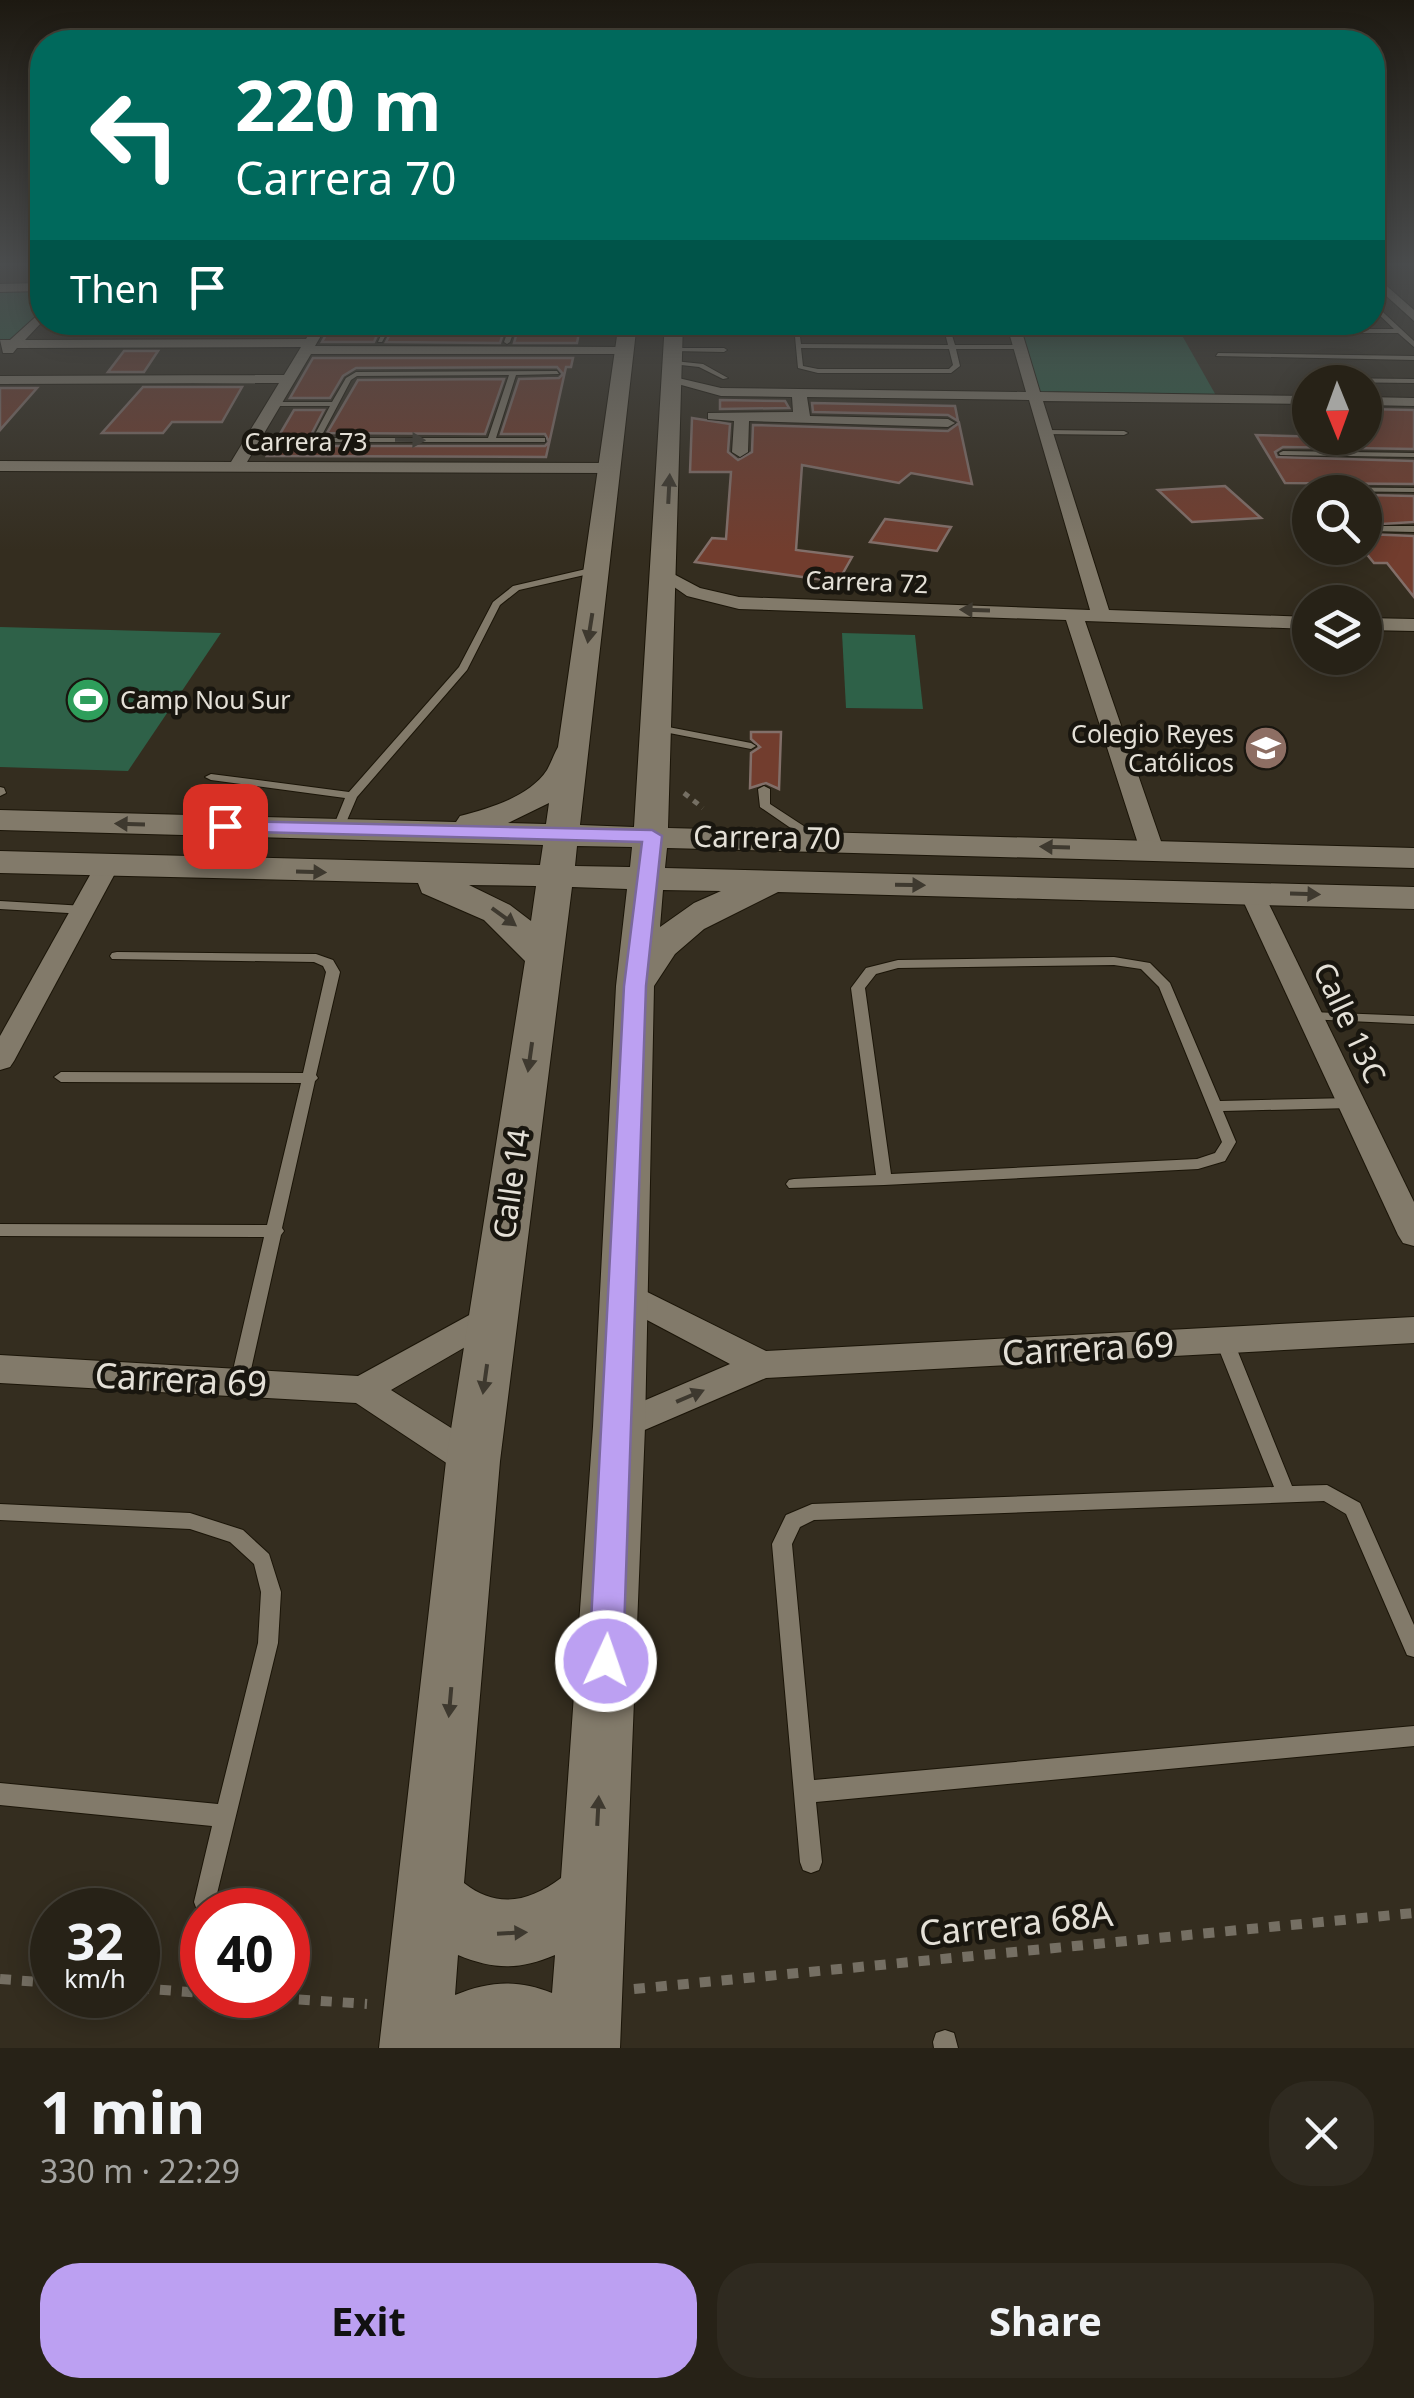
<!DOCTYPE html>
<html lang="en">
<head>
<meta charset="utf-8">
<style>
	:root { --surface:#272217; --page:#2f2a20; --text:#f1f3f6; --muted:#a4a4a1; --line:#433f36; --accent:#bca0f2 }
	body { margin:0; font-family:"Noto Sans",sans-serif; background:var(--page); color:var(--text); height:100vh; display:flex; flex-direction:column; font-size:38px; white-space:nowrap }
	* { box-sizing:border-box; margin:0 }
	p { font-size:32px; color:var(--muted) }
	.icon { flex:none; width:55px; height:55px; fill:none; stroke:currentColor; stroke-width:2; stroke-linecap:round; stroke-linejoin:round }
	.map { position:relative; height:2048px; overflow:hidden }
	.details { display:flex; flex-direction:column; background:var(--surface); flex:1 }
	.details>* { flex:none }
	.guide { position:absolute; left:30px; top:30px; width:1355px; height:305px; border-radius:40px; box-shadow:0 5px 25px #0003,0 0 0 2px var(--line); background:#00695c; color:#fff; overflow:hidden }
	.needle { width:65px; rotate:179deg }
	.tools { position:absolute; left:1292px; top:365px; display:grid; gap:20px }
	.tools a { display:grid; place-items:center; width:90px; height:90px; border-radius:50%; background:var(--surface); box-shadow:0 5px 25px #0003,0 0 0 2px var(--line); font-size:50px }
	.speed { position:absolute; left:30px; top:1888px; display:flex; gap:20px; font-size:50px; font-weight:700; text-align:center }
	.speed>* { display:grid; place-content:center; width:130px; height:130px; border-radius:50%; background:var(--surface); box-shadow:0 5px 25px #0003,0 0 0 2px var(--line); line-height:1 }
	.speed small { font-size:25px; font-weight:400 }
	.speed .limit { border:15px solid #d22; background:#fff; color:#111 }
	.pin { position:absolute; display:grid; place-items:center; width:85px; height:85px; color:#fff; margin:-42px; border-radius:20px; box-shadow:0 5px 15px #0006 }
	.me { position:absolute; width:110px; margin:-55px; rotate:3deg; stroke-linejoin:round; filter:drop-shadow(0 0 8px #0008) }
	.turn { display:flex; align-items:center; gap:35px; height:210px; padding:0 40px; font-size:45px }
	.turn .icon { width:130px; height:130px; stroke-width:2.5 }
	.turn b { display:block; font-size:70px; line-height:85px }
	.then { display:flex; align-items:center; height:95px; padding:0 40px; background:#0003; gap:20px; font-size:38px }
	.round { display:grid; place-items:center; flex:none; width:105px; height:105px; border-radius:40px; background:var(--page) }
	.headline { display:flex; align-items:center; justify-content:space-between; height:170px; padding:0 40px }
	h1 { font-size:60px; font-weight:700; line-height:75px }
	.primary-button { display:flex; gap:20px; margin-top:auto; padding:20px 40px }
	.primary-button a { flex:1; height:115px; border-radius:40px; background:var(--accent); color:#111; font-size:40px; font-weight:700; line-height:115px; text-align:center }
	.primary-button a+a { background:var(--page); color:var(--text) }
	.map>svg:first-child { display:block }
	.green { fill:#2e6148 }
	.building { fill:#723d2e; stroke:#826f69; stroke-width:2.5 }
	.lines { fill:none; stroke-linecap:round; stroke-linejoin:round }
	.lane-casing { stroke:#1b1508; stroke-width:2 }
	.street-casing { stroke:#1b1508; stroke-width:2 }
	.secondary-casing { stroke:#1b1508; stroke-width:2 }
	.path-far1 { stroke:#756f63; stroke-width:5; stroke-dasharray:6 6; stroke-linecap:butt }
	.path { stroke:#756f63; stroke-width:10; stroke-dasharray:11 11; stroke-linecap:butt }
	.lane { fill:#827a6a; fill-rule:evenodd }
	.street { fill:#827a6a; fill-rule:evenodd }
	.secondary { fill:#827a6a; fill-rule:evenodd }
	.oneway { fill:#3e392f }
	.route { fill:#bca0f2; stroke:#7a689d; stroke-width:2.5 }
	.labels { text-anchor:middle; stroke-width:9; stroke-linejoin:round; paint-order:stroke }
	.far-street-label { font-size:25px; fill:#e4e0d7; stroke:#19160f }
	.far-poi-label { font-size:25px; fill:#e4e0d7; stroke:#19160f; text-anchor:start }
	.street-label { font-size:30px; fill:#e4e0d7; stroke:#19160f }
	.near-street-label { font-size:35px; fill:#e4e0d7; stroke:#19160f }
</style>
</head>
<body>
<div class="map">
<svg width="1414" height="2048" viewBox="0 0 1414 2048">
	<rect width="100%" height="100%" fill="#342d1f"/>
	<g class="green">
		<path d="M 42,287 L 42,315 L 15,344 L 0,344 L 0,288 Z"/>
		<path d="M 1012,323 L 1175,323 L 1218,399 L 1034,396 Z"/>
		<path d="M 0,627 L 221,633 L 128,771 L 0,767 Z"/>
		<path d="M 842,633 L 915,635 L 923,709 L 846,708 Z"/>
	</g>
	<g class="building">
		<path d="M 333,322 L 383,322 L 374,342 L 322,342 Z"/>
		<path d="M 396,322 L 507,322 L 500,343 L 386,342 Z"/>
		<path d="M 520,322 L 581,322 L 577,343 L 514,343 Z"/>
		<path d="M 124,351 L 158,351 L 144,372 L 108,372 Z"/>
		<path d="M 313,358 L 573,358 L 571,367 L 566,367 L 546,457 L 267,456 L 294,410 L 324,410 L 310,437 L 329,446 L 545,446 L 549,442 L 545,434 L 501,434 L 519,379 L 559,378 L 563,374 L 557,367 L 356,368 L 343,376 L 330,398 L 290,398 Z"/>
		<path d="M 504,379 L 485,434 L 327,433 L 358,380 Z"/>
		<path d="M 143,387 L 242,387 L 222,422 L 172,422 L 163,433 L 102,433 Z"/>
		<path d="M 0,388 L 37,388 L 0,430 Z"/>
		<path d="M 720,400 L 785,401 L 789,408 L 720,409 Z"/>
		<path d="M 812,403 L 955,406 L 958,421 L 948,415 L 813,412 Z"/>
		<path d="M 1365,409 L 1414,410 L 1414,449 L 1283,447 L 1275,452 L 1277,457 L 1414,461 L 1414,484 L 1285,483 L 1256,435 L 1365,438 Z"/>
		<path d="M 692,418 L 730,424 L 728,452 L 738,460 L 752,452 L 753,425 L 948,431 L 959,423 L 972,484 L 911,473 L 899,483 L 802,465 L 796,550 L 852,557 L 838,582 L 695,562 L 712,538 L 726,539 L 731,472 L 690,472 Z"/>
		<path d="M 1225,486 L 1261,518 L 1192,522 L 1158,490 Z"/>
		<path d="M 1365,495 L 1414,496 L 1414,522 L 1365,525 Z"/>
		<path d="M 885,519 L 951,527 L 937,551 L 870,542 Z"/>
		<path d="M 1365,534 L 1414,536 L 1414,597 L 1387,563 L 1374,563 L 1365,552 Z"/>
		<path d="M 751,732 L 781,732 L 779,789 L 766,783 L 750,788 L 751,753 L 760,747 L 751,739 Z"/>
	</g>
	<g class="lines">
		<g class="lane-casing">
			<g id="lane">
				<path d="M 1372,302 L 1414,341 L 1414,347 L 1398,333 L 1203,333 L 1200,331 L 1203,329 L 1394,329 L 1372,308 Z"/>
				<path d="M 387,322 L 393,322 L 382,342 L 378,342 Z"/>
				<path d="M 511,322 L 517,322 L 510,342 L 507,344 L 504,342 Z"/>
				<path d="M 850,322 L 904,322 L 799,329 L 801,344 L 948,345 L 943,325 L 936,322 L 948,322 L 955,345 L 1019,345 L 1022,347 L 1019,349 L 956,349 L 960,366 L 951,373 L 818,373 L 798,368 L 794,326 ZM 801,348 L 949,349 L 953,365 L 949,369 L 818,369 L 803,366 Z"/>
				<path d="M 674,348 L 724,348 L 727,350 L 724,352 L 672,351 Z"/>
				<path d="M 1218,353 L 1414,356 L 1414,360 L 1216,356 Z"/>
				<path d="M 674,361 L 703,364 L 728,378 L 723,379 L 699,367 L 672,364 Z"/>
				<path d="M 557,371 L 559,374 L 516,375 L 496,438 L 545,438 L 545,442 L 329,442 L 314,436 L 330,406 L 274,406 L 270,404 L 274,402 L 332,402 L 346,378 L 356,372 ZM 509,375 L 488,438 L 330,438 L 322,435 L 351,380 L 357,376 Z"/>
				<path d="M 1328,378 L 1414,379 L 1414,383 L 1327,382 L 1325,380 Z"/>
				<path d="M 1045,430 L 1124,431 L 1128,433 L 1124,435 L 1042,434 L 1041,432 Z"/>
				<path d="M 1283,451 L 1414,453 L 1414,457 L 1280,455 L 1279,453 Z"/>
				<path d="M 1310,487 L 1414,488 L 1414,492 L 1313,491 L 1309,489 Z"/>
				<path d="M 1370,526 L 1414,526 L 1414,532 L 1367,531 L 1366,529 Z"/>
				<path d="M 599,566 L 603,569 L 602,571 L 519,590 L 500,605 L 467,670 L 357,797 L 342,832 L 334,832 L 332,830 L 345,798 L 211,780 L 205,777 L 211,774 L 349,792 L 459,667 L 493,602 L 513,586 Z"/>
				<path d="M 658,725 L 751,743 L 756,746 L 751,749 L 654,730 L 654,726 Z"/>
				<path d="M 764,786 L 770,789 L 770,804 L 819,836 L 821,839 L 819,842 L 811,842 L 760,807 L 758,789 Z"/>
				<path d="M 0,787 L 4,788 L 6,793 L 0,796 Z"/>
				<path d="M 0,901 L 85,906 L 91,910 L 85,914 L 0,909 Z"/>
				<path d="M 117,952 L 316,954 L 333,960 L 340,972 L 316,1075 L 318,1078 L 315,1081 L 282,1228 L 284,1231 L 281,1235 L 248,1383 L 245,1388 L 239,1390 L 233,1388 L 230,1383 L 264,1237 L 0,1236 L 0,1224 L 267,1225 L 301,1083 L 61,1082 L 54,1077 L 61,1072 L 303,1073 L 326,972 L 323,966 L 314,962 L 112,959 L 110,956 L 112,953 Z"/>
				<path d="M 1114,957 L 1150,963 L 1170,983 L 1220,1101 L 1351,1098 L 1358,1103 L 1351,1108 L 1223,1111 L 1236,1142 L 1225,1161 L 1198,1169 L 884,1185 L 789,1188 L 786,1184 L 789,1180 L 794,1179 L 876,1175 L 851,988 L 866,968 L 898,960 ZM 1114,965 L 1141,969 L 1159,987 L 1222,1142 L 1215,1153 L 1197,1159 L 891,1174 L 865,988 L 876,974 L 898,968 Z"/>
				<path d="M 1311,1012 L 1414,1016 L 1414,1024 L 1306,1019 L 1304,1016 Z"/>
				<path d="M 1225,1335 L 1231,1337 L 1234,1342 L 1292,1486 L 1327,1485 L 1360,1503 L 1414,1625 L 1414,1657 L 1407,1655 L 1346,1514 L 1324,1501 L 814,1520 L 800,1527 L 792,1544 L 814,1780 L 1414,1726 L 1414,1746 L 816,1802 L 822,1862 L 819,1870 L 811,1873 L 803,1870 L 800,1862 L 772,1544 L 786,1515 L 812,1504 L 1274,1487 L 1216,1342 L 1219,1337 Z"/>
				<path d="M 0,1504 L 190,1513 L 243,1530 L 269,1554 L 281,1592 L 278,1643 L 213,1910 L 202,1910 L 202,1912 L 197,1910 L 194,1902 L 212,1826 L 0,1805 L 0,1783 L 218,1804 L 258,1643 L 261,1592 L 254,1564 L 230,1542 L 190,1529 L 0,1520 Z"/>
				<path d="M 945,2030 L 954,2033 L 958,2048 L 934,2048 L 933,2042 L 936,2033 Z"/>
			</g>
		</g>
		<g class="street-casing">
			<g id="street">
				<path d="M 1372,273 L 1414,310 L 1414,321 L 1372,283 Z"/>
				<path d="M 42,283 L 42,291 L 0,292 L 0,284 Z"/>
				<path d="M 42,311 L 42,322 L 25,340 L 306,339 L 316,322 L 329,322 L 315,346 L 629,347 L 631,350 L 624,354 L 311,354 L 247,462 L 611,463 L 619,468 L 611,473 L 0,471 L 0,461 L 231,462 L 279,383 L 0,384 L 0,376 L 284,375 L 301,347 L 17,348 L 13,353 L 3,353 L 0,340 L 10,340 Z"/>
				<path d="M 1006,322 L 1019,322 L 1040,392 L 1310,396 L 1310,404 L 1043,401 L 1109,610 L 1310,617 L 1310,629 L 1085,621 L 1164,850 L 1160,855 L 1144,855 L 1140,850 L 1066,620 L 739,609 L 687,596 L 657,575 L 666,570 L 700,588 L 739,597 L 1090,610 L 1029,400 L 807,397 L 810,416 L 948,419 L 955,423 L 948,427 L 749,421 L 748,452 L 740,457 L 732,452 L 734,421 L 708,419 L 708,413 L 793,412 L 792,397 L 721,396 L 667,381 L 674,377 L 721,388 L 1026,392 Z"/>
				<path d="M 1365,397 L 1414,398 L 1414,406 L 1365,405 Z"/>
				<path d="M 1365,618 L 1414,619 L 1414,631 L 1365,630 Z"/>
				<path d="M 107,859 L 119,866 L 14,1061 L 10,1067 L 0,1070 L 0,1036 L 95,866 Z"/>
				<path d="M 1251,885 L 1263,892 L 1414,1202 L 1414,1246 L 1403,1243 L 1398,1235 L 1239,892 Z"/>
				<path d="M 625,1281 L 766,1351 L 1414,1317 L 1414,1343 L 766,1378 L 619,1441 L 606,1437 L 601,1427 L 606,1417 L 730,1364 L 613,1302 L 608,1293 L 613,1284 Z"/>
				<path d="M 493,1302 L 505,1306 L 510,1315 L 505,1324 L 391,1390 L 486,1450 L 491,1461 L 486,1472 L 473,1476 L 460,1472 L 356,1403 L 0,1383 L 0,1355 L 358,1376 Z"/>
			</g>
		</g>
		<g class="secondary-casing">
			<path id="secondary" d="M 619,322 L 637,322 L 580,825 L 634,827 L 665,322 L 683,322 L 668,828 L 1414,848 L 1414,868 L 667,848 L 665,868 L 1414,887 L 1414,909 L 778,892 L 704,929 L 675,954 L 654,986 L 645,1427 L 620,2048 L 379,2048 L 446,1461 L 525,961 L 484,920 L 422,893 L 418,883 L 0,873 L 0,851 L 540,865 L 543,845 L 0,830 L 0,810 L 456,822 L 460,816 C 490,808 529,797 547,770 C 551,763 554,754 558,747 ZM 549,803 L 546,824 L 508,823 ZM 577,846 L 632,847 L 630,867 L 575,866 ZM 469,885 L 536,886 L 531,921 L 510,905 ZM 572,887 L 627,889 L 616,986 L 593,1427 L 561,1878 C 529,1902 497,1909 464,1883 L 500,1461 ZM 663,890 L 721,891 L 694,903 L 660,927 ZM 458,1955 C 494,1970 520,1970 555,1955 L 552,1993 C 518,1979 489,1981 455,1995 Z"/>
		</g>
		<path class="path-far1" d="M 684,793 L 703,808"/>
		<g class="path">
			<path d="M 0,1979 L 52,1983"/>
			<path d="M 138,1988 L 202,1993"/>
			<path d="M 634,1989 L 1414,1913"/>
			<path d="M 233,1995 L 367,2004"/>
		</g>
		<use href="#lane" class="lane"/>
		<use href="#street" class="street"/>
		<use href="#secondary" class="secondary"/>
	</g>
	<defs><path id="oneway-solid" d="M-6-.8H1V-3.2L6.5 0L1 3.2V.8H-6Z" transform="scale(2.5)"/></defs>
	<g class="oneway">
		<use href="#oneway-solid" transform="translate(410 440) rotate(1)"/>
		<use href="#oneway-solid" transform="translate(669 489) rotate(-87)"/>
		<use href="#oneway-solid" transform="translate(975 610) rotate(-178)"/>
		<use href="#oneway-solid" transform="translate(590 628) rotate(99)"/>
		<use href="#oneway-solid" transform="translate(130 824) rotate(-178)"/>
		<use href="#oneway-solid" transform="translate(1055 847) rotate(-178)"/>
		<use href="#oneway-solid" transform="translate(311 872) rotate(2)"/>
		<use href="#oneway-solid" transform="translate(910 885) rotate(1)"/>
		<use href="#oneway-solid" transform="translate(1305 894) rotate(2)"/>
		<use href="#oneway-solid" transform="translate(504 917) rotate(36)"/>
		<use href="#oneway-solid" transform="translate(530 1057) rotate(98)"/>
		<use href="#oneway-solid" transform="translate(485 1379) rotate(98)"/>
		<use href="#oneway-solid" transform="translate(690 1396) rotate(-23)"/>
		<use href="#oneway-solid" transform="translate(450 1702) rotate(95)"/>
		<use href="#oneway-solid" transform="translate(598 1811) rotate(-87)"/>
		<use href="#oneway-solid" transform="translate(512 1933) rotate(-3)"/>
	</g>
	<linearGradient id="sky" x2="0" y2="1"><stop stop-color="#1d1911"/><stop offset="0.48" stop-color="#4a4c4d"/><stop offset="1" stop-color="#4a4c4d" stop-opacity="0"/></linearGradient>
	<rect width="1414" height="551" fill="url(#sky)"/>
	<path class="route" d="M 225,821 L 652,830 L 662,836 L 646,986 L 623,1661 L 618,1672 L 606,1676 L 594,1672 L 589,1661 L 624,986 L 642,842 L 218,831 L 216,826 Z"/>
	<defs>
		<g id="stadium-disc" transform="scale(2.25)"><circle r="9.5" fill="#2e9e5b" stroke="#19160f"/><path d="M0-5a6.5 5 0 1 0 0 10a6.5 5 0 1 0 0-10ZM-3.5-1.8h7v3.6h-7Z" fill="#fff"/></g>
		<g id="school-disc" transform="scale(2.25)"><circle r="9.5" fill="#8d6e63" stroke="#19160f"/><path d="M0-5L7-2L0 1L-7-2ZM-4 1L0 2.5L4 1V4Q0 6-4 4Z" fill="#fff"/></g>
	</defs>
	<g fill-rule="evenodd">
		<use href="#stadium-disc" x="88" y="700"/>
		<use href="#school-disc" x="1266" y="748"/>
	</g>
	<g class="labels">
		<g class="far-street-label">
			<text x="306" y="451">Carrera 73</text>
			<text transform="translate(867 582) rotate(2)" y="9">Carrera 72</text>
		</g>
		<g class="far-poi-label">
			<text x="120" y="709">Camp Nou Sur</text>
			<text x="1234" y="743" text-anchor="end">Colegio Reyes<tspan x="1234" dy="29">Católicos</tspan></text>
		</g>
		<g class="street-label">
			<text transform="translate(767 838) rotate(1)" y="10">Carrera 70</text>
			<text transform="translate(1349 1023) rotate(65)" y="10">Calle 13C</text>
			<text transform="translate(512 1184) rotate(-82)" y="10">Calle 14</text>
		</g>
		<g class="near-street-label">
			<text transform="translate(1088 1349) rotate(-3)" y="12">Carrera 69</text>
			<text transform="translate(181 1380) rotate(3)" y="12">Carrera 69</text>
			<text transform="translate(1016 1924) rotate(-6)" y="12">Carrera 68A</text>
		</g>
	</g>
</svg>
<div class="tools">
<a><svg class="needle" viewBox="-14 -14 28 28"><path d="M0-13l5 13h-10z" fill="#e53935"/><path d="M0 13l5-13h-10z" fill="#a4a4a1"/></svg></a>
<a><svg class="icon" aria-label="search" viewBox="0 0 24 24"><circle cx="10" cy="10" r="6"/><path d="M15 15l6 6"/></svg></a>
<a><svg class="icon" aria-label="layers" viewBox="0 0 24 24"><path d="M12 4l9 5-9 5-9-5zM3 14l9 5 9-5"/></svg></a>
</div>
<div class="speed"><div>32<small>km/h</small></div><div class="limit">40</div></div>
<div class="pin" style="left:225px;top:826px;background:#d93025"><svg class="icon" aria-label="arrive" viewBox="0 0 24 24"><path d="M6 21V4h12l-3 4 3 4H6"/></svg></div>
<svg class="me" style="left:606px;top:1661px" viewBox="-20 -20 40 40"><circle r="17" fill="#bca0f2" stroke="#fff" stroke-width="3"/><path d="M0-11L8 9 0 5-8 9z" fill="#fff"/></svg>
<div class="guide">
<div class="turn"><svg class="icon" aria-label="left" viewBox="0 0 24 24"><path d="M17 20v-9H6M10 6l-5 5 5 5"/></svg><div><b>220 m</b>Carrera 70</div></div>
<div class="then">Then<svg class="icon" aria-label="arrive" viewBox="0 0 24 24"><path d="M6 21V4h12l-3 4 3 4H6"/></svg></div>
</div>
</div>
<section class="details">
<div class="headline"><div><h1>1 min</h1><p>330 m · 22:29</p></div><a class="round"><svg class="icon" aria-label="close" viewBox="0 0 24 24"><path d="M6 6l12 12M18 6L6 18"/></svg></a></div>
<div class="primary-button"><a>Exit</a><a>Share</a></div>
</section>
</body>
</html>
